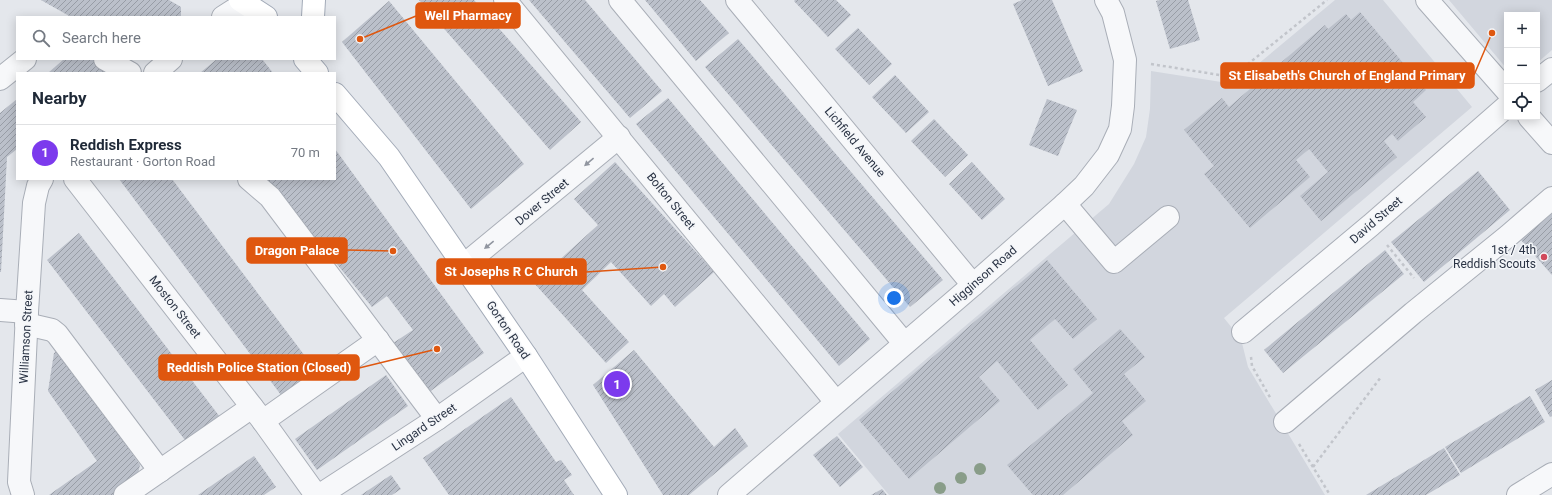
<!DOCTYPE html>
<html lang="en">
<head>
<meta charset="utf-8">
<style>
  :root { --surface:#fff; --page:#f2f2f3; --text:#1f2937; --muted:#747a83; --line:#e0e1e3; --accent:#7c3aed }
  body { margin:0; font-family:Roboto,sans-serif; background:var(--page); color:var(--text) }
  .controls { position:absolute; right:12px; top:12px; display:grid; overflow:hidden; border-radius:0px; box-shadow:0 2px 10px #0003 }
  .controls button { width:36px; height:36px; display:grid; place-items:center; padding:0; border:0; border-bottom:1px solid var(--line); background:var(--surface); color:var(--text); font:20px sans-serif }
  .you { position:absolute; left:894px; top:298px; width:14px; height:14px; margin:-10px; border:3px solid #fff; border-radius:50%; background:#1a73e8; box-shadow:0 0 0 6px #1a73e833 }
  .badge { display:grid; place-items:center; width:26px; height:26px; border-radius:50%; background:var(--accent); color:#fff; font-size:13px; font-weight:700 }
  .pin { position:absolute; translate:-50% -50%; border:2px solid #fff; box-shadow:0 1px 4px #0006 }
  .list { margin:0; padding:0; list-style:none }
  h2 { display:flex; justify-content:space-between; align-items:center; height:52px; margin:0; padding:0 16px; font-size:17px }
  h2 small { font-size:13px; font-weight:400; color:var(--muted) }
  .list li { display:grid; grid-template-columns:26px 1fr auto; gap:12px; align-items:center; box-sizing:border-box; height:56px; padding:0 16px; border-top:1px solid var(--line) }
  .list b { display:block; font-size:15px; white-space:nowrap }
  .list p { margin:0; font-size:13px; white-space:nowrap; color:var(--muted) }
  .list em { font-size:13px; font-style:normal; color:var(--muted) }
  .icon { flex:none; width:22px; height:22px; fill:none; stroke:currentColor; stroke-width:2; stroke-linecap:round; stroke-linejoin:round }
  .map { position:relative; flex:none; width:1552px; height:495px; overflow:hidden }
  .search { position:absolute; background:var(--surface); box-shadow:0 2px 10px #0003; left:16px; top:16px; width:320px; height:44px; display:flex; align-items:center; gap:10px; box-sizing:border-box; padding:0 14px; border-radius:0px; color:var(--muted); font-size:15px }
  .panel { position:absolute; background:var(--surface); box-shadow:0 2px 10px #0003; left:16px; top:72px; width:320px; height:108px; border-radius:0px }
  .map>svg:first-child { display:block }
  .built { fill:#d2d6de }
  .building { fill:url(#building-hatch) }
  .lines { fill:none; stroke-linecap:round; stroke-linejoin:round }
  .minor-casing { stroke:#a9aeb7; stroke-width:24 }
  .major-casing { stroke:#a3abb8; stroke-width:24 }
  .path { stroke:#c2c5cb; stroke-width:2.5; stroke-dasharray:3 3; stroke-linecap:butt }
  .minor { stroke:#f7f8fa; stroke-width:22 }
  .major { stroke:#fff; stroke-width:22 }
  .tree { fill:#899d89 }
  .oneway { fill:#9196a0 }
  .poi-dot { fill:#d1495b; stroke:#f4f6f9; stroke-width:1.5 }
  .labels { text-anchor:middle; stroke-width:3; stroke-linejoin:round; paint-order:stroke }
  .street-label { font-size:12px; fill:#2b3445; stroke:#f4f6f9 }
  .poi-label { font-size:12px; fill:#2b3445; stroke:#f4f6f9; text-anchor:end }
  .leader { fill:none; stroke:#df570f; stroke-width:1.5 }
  .callout-dot { fill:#df570f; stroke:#f4f6f9; stroke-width:1.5 }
  .callout { fill:#df570f; stroke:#df570f; stroke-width:1.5 }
  .callout-label { font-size:13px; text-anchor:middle; font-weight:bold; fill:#fff }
</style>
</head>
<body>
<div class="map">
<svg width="1552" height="495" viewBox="0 0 1552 495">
  <defs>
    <pattern id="building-hatch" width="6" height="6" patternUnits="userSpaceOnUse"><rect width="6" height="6" fill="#bbc0ca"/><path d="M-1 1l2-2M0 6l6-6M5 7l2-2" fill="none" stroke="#989da6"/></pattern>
  </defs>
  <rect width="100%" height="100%" fill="#e4e7ec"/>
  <g class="built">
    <polygon points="1335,0 1383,0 1472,107 1224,318 1241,339 1248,367 1325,495 889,495 838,434 1109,204 1134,164 1146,137 1150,109 1151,71 1234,84"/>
    <polygon points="1449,0 1552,0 1552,50 1537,63 1537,15 1507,15 1507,69"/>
  </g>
  <g class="building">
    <polygon points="41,0 169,0 181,7 181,17 71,17"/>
    <polygon points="419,0 474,0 581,122 550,150"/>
    <polygon points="529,0 585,0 662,91 630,118"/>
    <polygon points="645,0 700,0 729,33 696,61"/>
    <polygon points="795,0 836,0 851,15 828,37 794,1"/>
    <polygon points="1022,0 1052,0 1083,71 1048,86 1013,4"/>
    <polygon points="1160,0 1188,0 1200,40 1170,49 1156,1"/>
    <polygon points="389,1 524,164 471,209 342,42"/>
    <polygon points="1360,12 1426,90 1413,102 1426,117 1398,141 1392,134 1384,141 1397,157 1321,221 1300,196 1328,172 1309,149 1296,160 1310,177 1250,228 1204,174 1214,166 1184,130 1222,98 1229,107 1325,25 1328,29 1346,14 1351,20"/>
    <polygon points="858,28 892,64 869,85 835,49"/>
    <polygon points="738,39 943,280 910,307 705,67"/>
    <polygon points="64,59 97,59 112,73 48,73"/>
    <polygon points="217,59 262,59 273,73 200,73"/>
    <polygon points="895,75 929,112 906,133 872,97"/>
    <polygon points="668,98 870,339 839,366 636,124"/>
    <polygon points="17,99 17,149 7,157 1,272 0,272 0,113"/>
    <polygon points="1047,99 1077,110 1058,156 1029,145"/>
    <polygon points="934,119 968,155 945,177 911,141"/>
    <polygon points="335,149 484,353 425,395 390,345 413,330 387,296 372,307 267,179 335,179"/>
    <polygon points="615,162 714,272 675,307 664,294 651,306 611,262 582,290 629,342 606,363 534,283 598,225 574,199"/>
    <polygon points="972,162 1005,199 982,220 949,184"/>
    <polygon points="1478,171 1510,210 1424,282 1391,242"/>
    <polygon points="119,179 172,179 317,372 284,399"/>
    <polygon points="1552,213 1552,275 1521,240"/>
    <polygon points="79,233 220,417 188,444 47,260"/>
    <polygon points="1385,250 1404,274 1283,373 1264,350"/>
    <polygon points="1047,260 1097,319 1073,339 1055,319 1030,340 1068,385 1038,410 997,361 979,377 1000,401 909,479 859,420"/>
    <polygon points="1120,329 1145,357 1124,374 1146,401 1122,421 1133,435 1063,495 1033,495 1007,465 1093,393 1073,369"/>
    <polygon points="59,350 140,465 137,478 113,495 49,495 97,461 48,391 54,353"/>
    <polygon points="634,350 714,447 735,428 748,446 689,495 663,495 593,385"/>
    <polygon points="386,375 408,406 317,470 295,439"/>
    <polygon points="1552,380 1552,416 1550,417 1535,390"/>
    <polygon points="1530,396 1545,422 1461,473 1445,447"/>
    <polygon points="511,397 556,462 561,460 572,475 564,480 574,495 449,495 423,458"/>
    <polygon points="837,436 863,467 840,487 813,455"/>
    <polygon points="1444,448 1460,475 1426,495 1366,495"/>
    <polygon points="254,456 276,487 264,495 198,495"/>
    <polygon points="391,475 401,489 392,495 361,495"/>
    <polygon points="882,489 887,495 871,495"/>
  </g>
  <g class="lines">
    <defs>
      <g id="minor">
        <polyline points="505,0 836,402"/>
        <polyline points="620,0 904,343"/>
        <polyline points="737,0 973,285"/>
        <polyline points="1427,0 1507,91"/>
        <polyline points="223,17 245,3"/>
        <polyline points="105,59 130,73"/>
        <polyline points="155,73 171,59"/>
        <polyline points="0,79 25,59"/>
        <polyline points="1537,81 1552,69"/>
        <polyline points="1529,117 1552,143"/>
        <polyline points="75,179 263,421 316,495"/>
        <polyline points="249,179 270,197 437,419"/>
        <polyline points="1065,204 1114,262 1168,217"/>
        <polyline points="464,265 619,137"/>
        <polyline points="0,310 27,312"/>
        <polyline points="26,324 52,330 57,334 160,471"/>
        <polyline points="1243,332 1371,225 1507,106"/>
        <polyline points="263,421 378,340"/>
        <polyline points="1285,422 1413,313 1508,236 1552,198"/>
        <polyline points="23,495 19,482 27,312 34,203 38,186 42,179"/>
        <polyline points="125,495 252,407"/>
        <polyline points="320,495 437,419 526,356"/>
        <polyline points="729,495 973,285 1065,204 1084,186 1108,155 1120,129 1123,106 1125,60 1113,13 1106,0"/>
        <polyline points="1518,495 1552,474"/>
      </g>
      <g id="major">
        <polyline points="240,0 266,17"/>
        <polyline points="313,17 314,0"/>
        <polyline points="305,59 317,73"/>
        <polyline points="335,94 389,157 526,356 616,495"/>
      </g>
    </defs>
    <use href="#minor" class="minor-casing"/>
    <use href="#major" class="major-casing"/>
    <g class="path">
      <polyline points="1151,64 1232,77 1327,0"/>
      <polyline points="1387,245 1414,278"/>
      <polyline points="1251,357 1252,366 1271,399"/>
      <polyline points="1299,444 1330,495"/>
      <polyline points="1313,467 1381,377"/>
    </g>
    <use href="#minor" class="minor"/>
    <use href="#major" class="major"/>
  </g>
  <g class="tree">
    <circle cx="980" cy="469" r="6"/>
    <circle cx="961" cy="478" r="6"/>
    <circle cx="940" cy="488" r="6"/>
  </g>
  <defs><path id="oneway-solid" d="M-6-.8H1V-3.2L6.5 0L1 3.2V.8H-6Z"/></defs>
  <g class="oneway">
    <use href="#oneway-solid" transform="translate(589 162) rotate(140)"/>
    <use href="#oneway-solid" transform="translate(489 245) rotate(141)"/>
  </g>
  <circle class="poi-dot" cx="1544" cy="257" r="4"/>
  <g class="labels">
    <g class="street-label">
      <text transform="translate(855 142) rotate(50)" y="4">Lichfield Avenue</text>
      <text transform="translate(671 201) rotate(51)" y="4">Bolton Street</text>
      <text transform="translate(542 202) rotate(-40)" y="4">Dover Street</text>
      <text transform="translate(1376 220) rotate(-41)" y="4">David Street</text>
      <text transform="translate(983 276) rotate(-41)" y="4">Higginson Road</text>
      <text transform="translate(175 307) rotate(52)" y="4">Moston Street</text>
      <text transform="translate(508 330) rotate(56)" y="4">Gorton Road</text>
      <text transform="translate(26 337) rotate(-87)" y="4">Williamson Street</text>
      <text transform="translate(424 427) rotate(-34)" y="4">Lingard Street</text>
    </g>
    <g class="poi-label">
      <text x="1536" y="254">1st / 4th<tspan x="1536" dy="14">Reddish Scouts</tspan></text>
    </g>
  </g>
  <path class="leader" d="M360 39L416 16M1492 33L1474 75M393 251L347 250M663 267L586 272M437 349L359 368"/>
  <g class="callout-dot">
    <circle cx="360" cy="39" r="4"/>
    <circle cx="1492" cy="33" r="4"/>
    <circle cx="393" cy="251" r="4"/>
    <circle cx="663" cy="267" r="4"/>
    <circle cx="437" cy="349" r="4"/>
  </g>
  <g class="callout">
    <rect x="416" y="3" width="104" height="25" rx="4"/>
    <rect x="1221" y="63" width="253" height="25" rx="4"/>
    <rect x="247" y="238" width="100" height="25" rx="4"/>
    <rect x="437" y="259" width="149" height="25" rx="4"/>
    <rect x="159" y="355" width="200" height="25" rx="4"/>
  </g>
  <g class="callout-label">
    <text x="468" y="20">Well Pharmacy</text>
    <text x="1347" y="80">St Elisabeth's Church of England Primary</text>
    <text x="297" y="255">Dragon Palace</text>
    <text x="511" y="276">St Josephs R C Church</text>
    <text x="259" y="372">Reddish Police Station (Closed)</text>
  </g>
</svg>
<div class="controls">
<button>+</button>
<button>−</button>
<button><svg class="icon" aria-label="locate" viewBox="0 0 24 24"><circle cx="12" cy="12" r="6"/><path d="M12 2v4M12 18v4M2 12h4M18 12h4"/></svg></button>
</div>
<div class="you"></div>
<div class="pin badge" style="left:617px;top:384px">1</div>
<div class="search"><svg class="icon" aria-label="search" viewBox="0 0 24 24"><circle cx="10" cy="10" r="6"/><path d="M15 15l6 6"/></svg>Search here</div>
<section class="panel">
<h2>Nearby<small></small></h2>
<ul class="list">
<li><span class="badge">1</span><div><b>Reddish Express</b><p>Restaurant · Gorton Road</p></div><em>70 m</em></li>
</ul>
</section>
</div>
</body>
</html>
